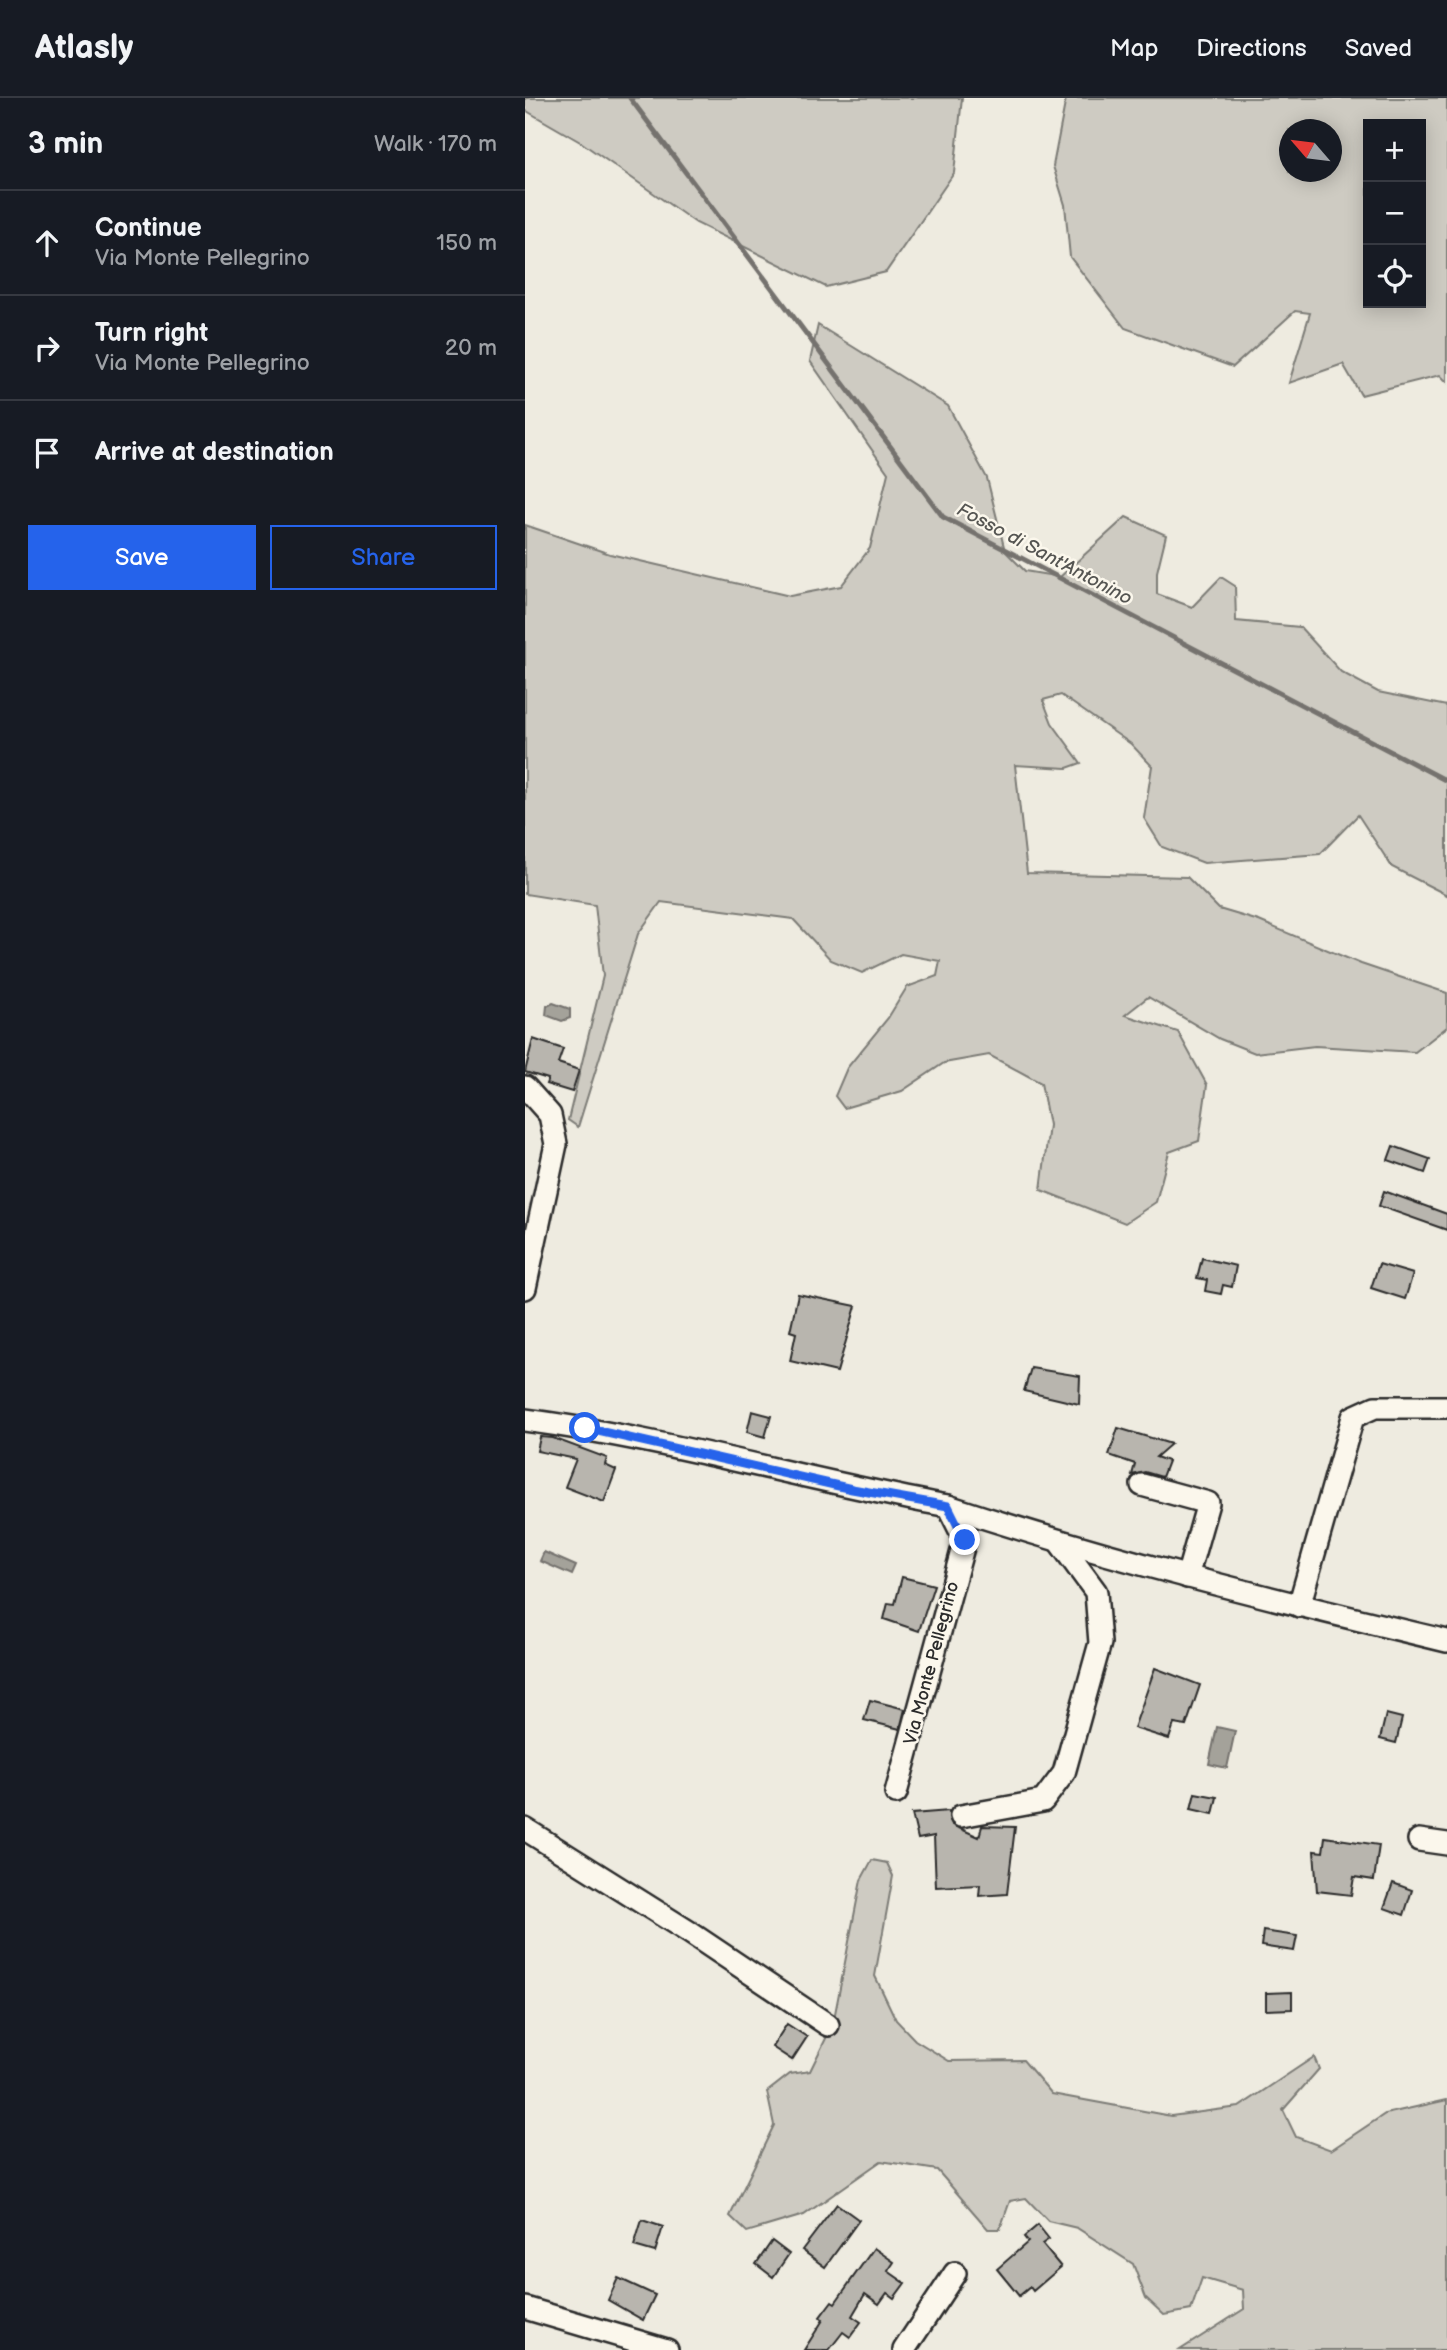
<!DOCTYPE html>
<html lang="en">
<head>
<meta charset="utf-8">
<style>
  :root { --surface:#171b24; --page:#20242c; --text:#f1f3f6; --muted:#9ea1a6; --line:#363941; --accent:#2563eb }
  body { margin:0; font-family:"Balsamiq Sans",sans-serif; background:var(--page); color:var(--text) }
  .controls { position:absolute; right:21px; top:21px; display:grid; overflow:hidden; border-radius:0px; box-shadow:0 4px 18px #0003 }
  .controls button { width:63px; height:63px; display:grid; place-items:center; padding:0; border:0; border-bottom:2px solid var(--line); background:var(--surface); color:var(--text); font:35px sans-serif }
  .compass { position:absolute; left:754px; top:21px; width:63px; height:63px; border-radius:50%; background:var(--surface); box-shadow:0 4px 18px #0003; rotate:298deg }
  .stop { position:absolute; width:21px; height:21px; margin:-16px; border:5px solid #2563eb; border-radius:50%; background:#fff }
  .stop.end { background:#2563eb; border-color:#fff; box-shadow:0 2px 7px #0008 }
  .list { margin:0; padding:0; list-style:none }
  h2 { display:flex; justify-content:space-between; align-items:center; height:91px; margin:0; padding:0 28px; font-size:30px }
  h2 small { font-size:23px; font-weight:400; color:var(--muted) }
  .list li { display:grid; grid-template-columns:46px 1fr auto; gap:21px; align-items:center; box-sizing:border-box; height:105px; padding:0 28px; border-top:2px solid var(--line) }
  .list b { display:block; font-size:26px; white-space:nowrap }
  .list p { margin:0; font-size:23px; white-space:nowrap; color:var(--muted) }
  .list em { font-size:23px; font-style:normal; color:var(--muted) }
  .actions { display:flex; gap:14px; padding:21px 28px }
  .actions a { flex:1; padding:16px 0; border:2px solid var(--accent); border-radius:0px; text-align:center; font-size:24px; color:var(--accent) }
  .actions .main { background:var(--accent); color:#fff }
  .icon { flex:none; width:38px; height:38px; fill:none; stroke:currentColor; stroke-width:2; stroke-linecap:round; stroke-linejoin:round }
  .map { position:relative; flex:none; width:922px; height:2252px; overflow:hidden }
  header { display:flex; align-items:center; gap:42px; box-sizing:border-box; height:98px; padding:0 35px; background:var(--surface); border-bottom:2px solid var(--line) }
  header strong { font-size:33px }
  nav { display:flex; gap:38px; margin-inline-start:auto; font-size:24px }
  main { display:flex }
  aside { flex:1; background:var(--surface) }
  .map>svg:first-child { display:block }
  .green { fill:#cecbc2; stroke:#7c7b76; stroke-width:2; fill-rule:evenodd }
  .water { fill:#a4a29a; stroke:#74726e; stroke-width:2 }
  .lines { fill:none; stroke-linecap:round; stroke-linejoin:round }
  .stream { stroke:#74726e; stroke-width:5 }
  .building { fill:#b8b5ae; stroke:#2b2b2b; stroke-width:2 }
  .minor-casing { stroke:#2b2b2b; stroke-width:26 }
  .minor { stroke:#fbf7ec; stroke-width:21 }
  .route { stroke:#2563eb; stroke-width:9 }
  .labels { text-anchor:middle; stroke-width:5; stroke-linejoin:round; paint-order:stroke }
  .street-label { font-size:18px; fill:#2b2b2b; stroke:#fbf7ec }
  .water-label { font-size:19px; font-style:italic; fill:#555552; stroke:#fbf7ec }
</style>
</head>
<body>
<header>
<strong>Atlasly</strong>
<nav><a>Map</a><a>Directions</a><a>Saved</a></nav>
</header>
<main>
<aside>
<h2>3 min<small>Walk · 170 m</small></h2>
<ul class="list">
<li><svg class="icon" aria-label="ahead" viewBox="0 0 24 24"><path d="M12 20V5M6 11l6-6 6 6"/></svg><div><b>Continue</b><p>Via Monte Pellegrino</p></div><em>150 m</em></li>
<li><svg class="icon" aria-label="right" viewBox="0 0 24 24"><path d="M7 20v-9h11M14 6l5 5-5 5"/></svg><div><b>Turn right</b><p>Via Monte Pellegrino</p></div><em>20 m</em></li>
<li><svg class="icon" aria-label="arrive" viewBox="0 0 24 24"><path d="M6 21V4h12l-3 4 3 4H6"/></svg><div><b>Arrive at destination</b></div></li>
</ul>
<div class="actions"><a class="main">Save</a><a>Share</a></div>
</aside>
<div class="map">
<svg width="922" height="2252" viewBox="0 0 922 2252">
  <rect width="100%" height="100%" fill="#eeebe0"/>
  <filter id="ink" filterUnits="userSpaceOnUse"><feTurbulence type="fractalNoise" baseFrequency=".0143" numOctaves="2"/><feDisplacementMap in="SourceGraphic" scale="14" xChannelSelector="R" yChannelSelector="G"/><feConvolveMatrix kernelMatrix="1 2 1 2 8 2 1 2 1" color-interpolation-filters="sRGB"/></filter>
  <g filter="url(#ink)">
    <g class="green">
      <polygon points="0,0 437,0 429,75 361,174 301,189 171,125 57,45 0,12"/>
      <path d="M541 0H922V284L915 277 836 297 818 266 764 285 785 215 770 213 708 269 600 230 545 159 540 107 528 68ZM896 26V205H843V26ZM764 32H806V74H764Z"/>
      <polygon points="293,227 423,308 462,380 480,453 500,473 535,479 601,419 641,437 632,474 632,496 667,509 696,479 710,488 711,523 775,529 816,574 853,594 922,608 922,797 867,769 833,717 795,756 679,765 637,749 619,720 627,668 606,646 536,597 518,602 527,625 556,665 542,670 490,667 502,775 662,779 694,811 734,823 836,866 922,895 922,929 890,954 790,948 730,955 695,941 623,899 600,917 653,934 682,987 674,1043 644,1054 631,1104 600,1125 516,1092 524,1027 516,985 464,957 419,965 377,993 319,1010 310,998 322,970 363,920 382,889 412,878 415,863 376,856 337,875 306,862 268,821 136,804 113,836 53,1029 43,1022 78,878 70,807 0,796 0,427 85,456 265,498 316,488 345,450 363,375 285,263"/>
      <polygon points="347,1762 362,1765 368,1778 350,1878 371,1922 390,1942 424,1963 498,1962 527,1996 646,2018 714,2009 789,1959 794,1971 758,2012 771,2039 806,2052 860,2016 922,2002 922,2252 655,2252 719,2211 718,2192 677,2180 666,2212 639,2217 621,2200 608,2166 552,2130 523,2123 501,2100 485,2103 475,2131 463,2131 412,2072 356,2063 279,2117 222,2134 205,2118 249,2027 242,1994 265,1976 285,1973 308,1926 336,1782"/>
    </g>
    <g class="water">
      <polygon points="28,905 45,911 45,920 37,923 21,917 22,908"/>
      <polygon points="19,1454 51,1468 47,1477 15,1463"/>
      <polygon points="692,1629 710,1633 702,1670 684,1666"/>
    </g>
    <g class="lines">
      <polyline class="stream" points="105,0 418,419 922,683"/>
    </g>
    <g class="building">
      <polygon points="8,941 38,951 33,965 54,972 47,994 21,986 23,981 0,974"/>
      <polygon points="868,1048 905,1061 900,1075 863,1062"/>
      <polygon points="859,1093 922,1116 922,1132 854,1108"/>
      <polygon points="677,1160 711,1168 707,1189 698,1187 696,1196 680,1193 682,1182 672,1180"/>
      <polygon points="854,1166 888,1176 880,1201 846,1190"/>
      <polygon points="273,1196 331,1208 312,1274 265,1263 271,1235 265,1233"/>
      <polygon points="506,1270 555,1278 554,1306 499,1293"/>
      <polygon points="227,1313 246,1318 240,1339 222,1334"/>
      <polygon points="593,1330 646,1346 631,1359 643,1363 637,1379 620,1374 607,1377 610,1366 584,1357"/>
      <polygon points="15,1339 28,1340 82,1360 80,1367 91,1372 79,1404 40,1389 51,1361 12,1353"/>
      <polygon points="377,1479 409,1487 394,1533 359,1521 363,1505 370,1506"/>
      <polygon points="630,1570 675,1587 661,1628 649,1626 644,1641 609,1630"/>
      <polygon points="345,1602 380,1611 375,1631 339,1622"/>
      <polygon points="861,1616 877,1620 871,1645 855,1641"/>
      <polygon points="670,1695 692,1699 688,1716 666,1711"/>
      <polygon points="424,1713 427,1727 454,1739 457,1728 490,1729 482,1796 454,1798 455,1787 411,1789 409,1738 393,1741 387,1716"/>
      <polygon points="800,1739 854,1747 849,1782 829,1779 826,1797 792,1793 789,1753 798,1754"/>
      <polygon points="868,1785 887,1792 879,1817 859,1810"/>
      <polygon points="738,1833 772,1838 769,1853 736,1848"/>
      <polygon points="767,1894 767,1911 741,1912 741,1895"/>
      <polygon points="262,1926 282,1939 267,1962 247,1949"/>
      <polygon points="312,2106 334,2122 300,2169 277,2152"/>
      <polygon points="117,2122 138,2129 130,2154 109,2148"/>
      <polygon points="513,2127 524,2141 517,2146 536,2169 508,2193 505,2189 494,2198 472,2171 503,2144 499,2139"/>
      <polygon points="247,2143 264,2156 248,2179 231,2166"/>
      <polygon points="349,2150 369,2164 363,2173 380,2185 369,2200 362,2195 354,2206 340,2196 327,2218 336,2224 325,2239 318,2234 304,2252 279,2252 298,2222 295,2219 307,2203 310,2205"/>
      <polygon points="93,2180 130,2197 118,2222 83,2202"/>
    </g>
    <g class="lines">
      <defs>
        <g id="minor">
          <polyline points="0,989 25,1017 31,1046 0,1190"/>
          <path d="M0 1322C142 1341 281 1382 423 1408L440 1442 371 1695"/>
          <polyline points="617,1387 683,1405 662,1479"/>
          <path d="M423 1408C587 1462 754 1503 922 1543"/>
          <polyline points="774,1508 828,1319 850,1309 922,1309"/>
          <polyline points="436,1718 518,1703 539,1675 575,1545 571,1494 535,1445"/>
          <polyline points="0,1731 164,1834 303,1927"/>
          <polyline points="894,1742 922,1746"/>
          <polyline points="0,2210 142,2252"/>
          <polyline points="379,2252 430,2175"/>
        </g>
      </defs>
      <use href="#minor" class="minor-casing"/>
      <use href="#minor" class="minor"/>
    </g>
  </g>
  <g class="lines" filter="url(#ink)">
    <polyline class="route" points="60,1330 327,1391 423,1408 440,1442"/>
  </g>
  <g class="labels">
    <g class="street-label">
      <text transform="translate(406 1565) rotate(-75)" y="6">Via Monte Pellegrino</text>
    </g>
    <g class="water-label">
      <text transform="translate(520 455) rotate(28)" y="7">Fosso di Sant'Antonino</text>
    </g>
  </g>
</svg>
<div class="controls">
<button>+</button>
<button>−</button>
<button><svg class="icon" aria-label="locate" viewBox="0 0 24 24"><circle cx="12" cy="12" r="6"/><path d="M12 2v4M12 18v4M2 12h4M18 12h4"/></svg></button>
</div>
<svg class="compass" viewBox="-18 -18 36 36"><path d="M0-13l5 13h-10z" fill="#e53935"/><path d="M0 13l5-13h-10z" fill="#9ea1a6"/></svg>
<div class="stop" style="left:60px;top:1330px"></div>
<div class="stop end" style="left:440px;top:1442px"></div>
</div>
</main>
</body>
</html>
